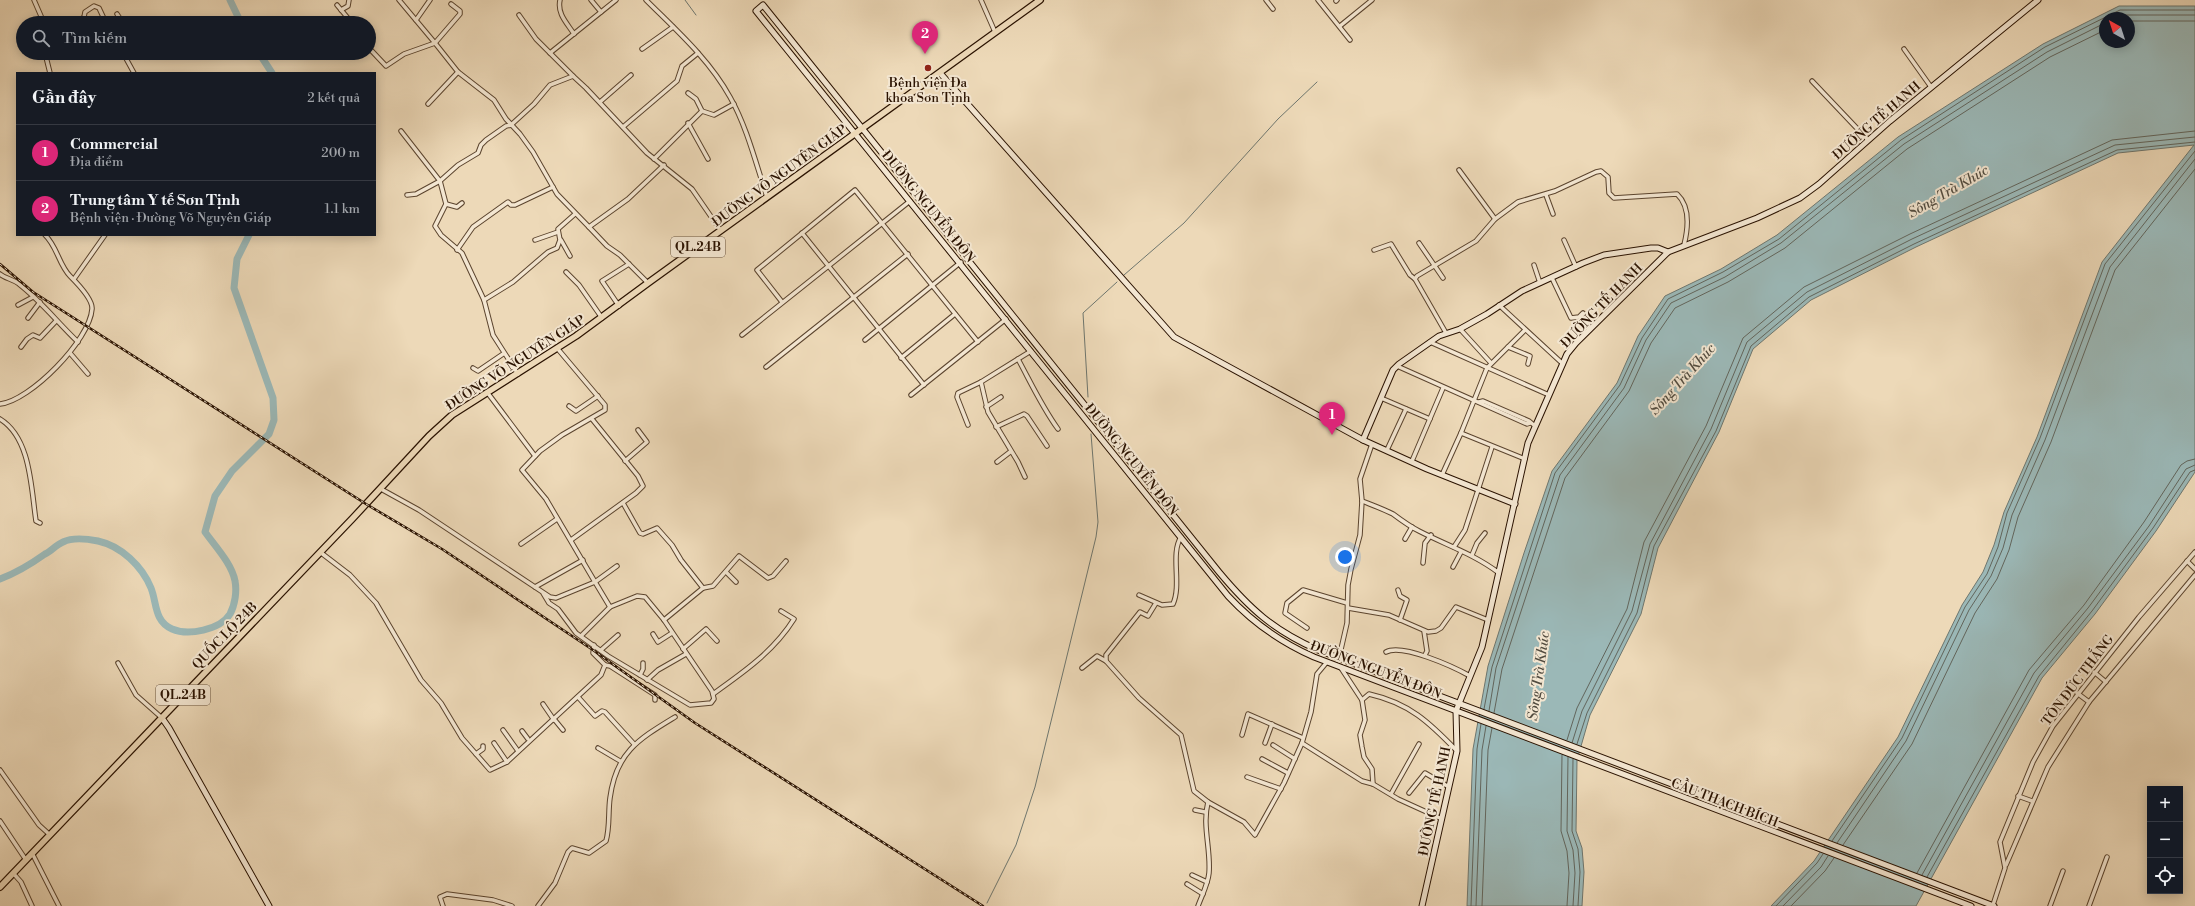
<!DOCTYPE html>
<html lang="vi">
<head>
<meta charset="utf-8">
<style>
  :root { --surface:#171b24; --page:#242831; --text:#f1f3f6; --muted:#9ea1a6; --line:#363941; --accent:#db2777 }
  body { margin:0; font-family:"Libre Bodoni",serif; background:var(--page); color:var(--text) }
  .controls { position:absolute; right:12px; bottom:12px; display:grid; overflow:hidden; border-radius:0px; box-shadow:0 2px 10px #0003 }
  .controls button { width:36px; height:36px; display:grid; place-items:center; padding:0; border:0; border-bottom:1px solid var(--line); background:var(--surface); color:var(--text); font:20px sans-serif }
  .compass { position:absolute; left:2099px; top:12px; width:36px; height:36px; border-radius:50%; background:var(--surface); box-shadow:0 2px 10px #0003; rotate:321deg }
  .you { position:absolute; left:1345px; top:557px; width:14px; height:14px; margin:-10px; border:3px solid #fff; border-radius:50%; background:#1a73e8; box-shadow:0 0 0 6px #1a73e833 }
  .badge { display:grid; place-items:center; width:26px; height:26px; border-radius:50%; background:var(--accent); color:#fff; font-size:13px; font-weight:700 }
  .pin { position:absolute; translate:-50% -33px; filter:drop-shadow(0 1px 2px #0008) }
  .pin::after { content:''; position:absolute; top:21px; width:14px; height:12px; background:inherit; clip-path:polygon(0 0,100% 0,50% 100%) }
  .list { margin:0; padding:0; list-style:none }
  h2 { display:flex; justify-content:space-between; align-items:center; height:52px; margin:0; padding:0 16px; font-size:17px }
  h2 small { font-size:13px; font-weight:400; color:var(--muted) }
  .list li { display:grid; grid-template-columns:26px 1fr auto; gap:12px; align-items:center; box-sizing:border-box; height:56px; padding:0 16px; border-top:1px solid var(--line) }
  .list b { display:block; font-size:15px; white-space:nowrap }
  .list p { margin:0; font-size:13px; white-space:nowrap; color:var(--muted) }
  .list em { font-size:13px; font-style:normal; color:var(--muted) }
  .icon { flex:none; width:22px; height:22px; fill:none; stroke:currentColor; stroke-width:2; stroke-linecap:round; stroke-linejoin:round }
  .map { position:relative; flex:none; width:2195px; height:906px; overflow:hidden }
  .search { position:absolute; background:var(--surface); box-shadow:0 2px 10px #0003; left:16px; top:16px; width:360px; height:44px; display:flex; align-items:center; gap:10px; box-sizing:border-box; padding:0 14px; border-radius:22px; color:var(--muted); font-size:15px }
  .panel { position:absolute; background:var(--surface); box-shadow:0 2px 10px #0003; left:16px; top:72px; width:360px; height:164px; border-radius:0px }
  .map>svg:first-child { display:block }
  .water { fill:#9bb8b7; stroke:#6e766e; fill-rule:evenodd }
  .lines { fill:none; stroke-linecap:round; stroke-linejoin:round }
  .shore { stroke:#62655c; stroke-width:1 }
  .stream { stroke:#6e766e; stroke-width:1 }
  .river { stroke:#9bb8b7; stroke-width:7 }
  .street-casing { stroke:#5b442e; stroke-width:5.5 }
  .secondary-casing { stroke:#2a1200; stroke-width:7 }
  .primary-casing { stroke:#2a1200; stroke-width:8 }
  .street { stroke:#f3e6d1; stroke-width:3.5 }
  .secondary { stroke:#f3e6d1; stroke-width:5 }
  .primary { stroke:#edd9b8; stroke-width:5.5 }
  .rail-casing { stroke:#2a1200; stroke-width:2.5 }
  .rail { stroke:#f3e6d1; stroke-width:1; stroke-dasharray:3; stroke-linecap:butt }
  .poi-dot { fill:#8f2418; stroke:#f3e6d1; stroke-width:1.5 }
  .labels { text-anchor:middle; stroke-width:4; stroke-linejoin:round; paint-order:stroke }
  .shield { fill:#f3e6d1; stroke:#66523f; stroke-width:1 }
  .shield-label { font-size:12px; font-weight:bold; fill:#2a1200 }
  .poi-label { font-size:13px; fill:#2a1200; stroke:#f3e6d1 }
  .street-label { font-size:13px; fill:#2a1200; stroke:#f3e6d1 }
  .water-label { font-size:14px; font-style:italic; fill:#524c40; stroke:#f3e6d1 }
</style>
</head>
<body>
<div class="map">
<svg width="2195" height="906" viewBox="0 0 2195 906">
  <rect width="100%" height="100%" fill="#edd9b8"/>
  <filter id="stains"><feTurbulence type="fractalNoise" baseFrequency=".005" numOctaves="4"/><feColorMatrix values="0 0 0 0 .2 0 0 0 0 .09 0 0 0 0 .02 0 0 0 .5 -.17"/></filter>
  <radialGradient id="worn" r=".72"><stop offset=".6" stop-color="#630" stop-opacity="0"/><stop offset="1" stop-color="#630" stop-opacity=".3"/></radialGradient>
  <path class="water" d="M2119 6H2195V472L2156 531 2095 614 2042 678 1916 906H1771L1814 861 1898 737 1962 605 1983 572 1994 545 2004 512 2037 437 2102 262 2194 145 2118 153 1916 247 1811 300 1753 349 1719 432 1658 548 1641 614 1590 715 1577 760 1576 831 1582 848 1584 872 1582 906H1467L1473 749 1488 666 1524 553 1552 471 1617 383 1638 336 1665 296 1721 269 1777 235 1898 137 2043 44ZM2105 18H2129V42H2105Z"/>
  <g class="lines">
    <g class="shore">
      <polyline points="2115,18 2121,15 2195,15"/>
      <polyline points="2129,21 2195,21"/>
      <polyline points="1484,709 1492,667 1555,473 1620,385 1642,338 1668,299 1723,272 1779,239 1901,140 2045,47 2120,10 2195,10"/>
      <polyline points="1489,711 1496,668 1560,475 1624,388 1646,340 1671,303 1725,277 1781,243 1904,144 2047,52 2105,23"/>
      <polyline points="1494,713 1502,669 1565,478 1629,391 1651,343 1675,308 1728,282 1785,248 1907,149 2050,57 2105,30"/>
      <polyline points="1567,740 1577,708 1627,609 1644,542 1706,426 1743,338 1804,287 1910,234 2112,140 2195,131"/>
      <polyline points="1572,743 1582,711 1632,611 1650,544 1711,429 1747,342 1807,292 1912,239 2115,145 2195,137"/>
      <polyline points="1577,744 1587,713 1637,613 1654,546 1716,431 1751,346 1809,297 1914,244 2117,150 2195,142"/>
      <polyline points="1562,755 1561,831 1567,851 1569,873 1567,906"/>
      <polyline points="1568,757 1567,831 1573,850 1575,873 1573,906"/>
      <polyline points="1573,759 1572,831 1578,849 1580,872 1578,906"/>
      <polyline points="1832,841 1902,738 1965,607 1987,574 1998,547 2007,513 2040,438 2105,264 2195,151"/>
      <polyline points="1837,843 1906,741 1969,610 1991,576 2003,548 2012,515 2045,440 2110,267 2195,159"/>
      <polyline points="1843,845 1912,744 1975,613 1997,579 2009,550 2018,517 2051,442 2115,270 2195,169"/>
      <polyline points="1917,873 2029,670 2084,605 2144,522 2181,465 2187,461 2195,459"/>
      <polyline points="1922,875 2034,673 2088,608 2149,526 2186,469 2195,465"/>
      <polyline points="1927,877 2039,676 2092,611 2153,528 2190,472 2195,470"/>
      <polyline points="1471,906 1477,749 1481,724"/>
      <polyline points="1476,906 1482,750 1486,726"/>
      <polyline points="1482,906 1488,750 1492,728"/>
      <polyline points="1776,906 1817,863 1823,854"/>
      <polyline points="1783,906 1821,867 1828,856"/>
      <polyline points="1791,906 1825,871 1834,858"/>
    </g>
    <g class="stream">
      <polyline points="685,0 696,15"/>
      <polyline points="1124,275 1184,223 1278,119 1317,82"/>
      <polyline points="1088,397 1083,313 1117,282"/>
      <polyline points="987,903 1016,845 1035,787 1096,537 1098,522 1091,434"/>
    </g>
    <g class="river">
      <polyline points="230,0 241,23"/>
      <polyline points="259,53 272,73"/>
      <path d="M0 579C16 573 31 564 45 554 51 551 56 545 63 542 73 537 88 539 98 541 121 546 142 566 151 588 157 603 154 621 172 629 188 636 220 630 230 614 235 605 237 591 235 581 232 564 215 546 205 532L215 496 232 471 269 434 274 420 273 398 234 288 237 259 249 235"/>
    </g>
    <defs>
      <g id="street">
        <polyline points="34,0 44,23"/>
        <polyline points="399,0 435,43 460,14 460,11 451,4"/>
        <path d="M560 0C557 14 567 23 574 34"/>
        <polyline points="591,0 601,12"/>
        <path d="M646 0C676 30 709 59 730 97 747 127 756 164 767 197"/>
        <polyline points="981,0 995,32"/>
        <polyline points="1266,0 1273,9"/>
        <polyline points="1318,0 1350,40"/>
        <polyline points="1336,1 1337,0"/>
        <polyline points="337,5 352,23"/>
        <polyline points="341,10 348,6 349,0"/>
        <polyline points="519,15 536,39 573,76"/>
        <polyline points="416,20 430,0"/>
        <polyline points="75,23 84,17 85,12 94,6 99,8 106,23"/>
        <polyline points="117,23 119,17 117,14"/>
        <polyline points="1340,26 1372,0"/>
        <polyline points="369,48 386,66 404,54 435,43 458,72 494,100 506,119 520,134 533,152 557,194 589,227 628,199 664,165"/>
        <polyline points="642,49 673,27"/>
        <polyline points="1904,49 1931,87"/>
        <polyline points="45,53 50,73"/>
        <polyline points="123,53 134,73"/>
        <polyline points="550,53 616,0"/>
        <polyline points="1812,81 1868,140"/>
        <polyline points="688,93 696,99 702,111"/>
        <polyline points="600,102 631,75"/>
        <polyline points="428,104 458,72"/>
        <polyline points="688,123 708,159"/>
        <polyline points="511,125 534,104 550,85 573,76 586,88 647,153 692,189 721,231"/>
        <polyline points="512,125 506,126 486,140 481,145 478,153 458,165 440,181 446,204 435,226 441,235 462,253 484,300 493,335 518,374"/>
        <polyline points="623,127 677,81 682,66 698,53"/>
        <polyline points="401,131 440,181 416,194 407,195"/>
        <polyline points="654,159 702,111 714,115 734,104"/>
        <polyline points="1459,170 1495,219"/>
        <polyline points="1546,195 1553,214"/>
        <polyline points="446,204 457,207 462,203"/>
        <polyline points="589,227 607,246 620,255 648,283"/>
        <polyline points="802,233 924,385"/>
        <polyline points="535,240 558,232"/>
        <polyline points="561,240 570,256"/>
        <polyline points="1564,240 1576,267"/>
        <polyline points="1419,243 1443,278"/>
        <polyline points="457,250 473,227 508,202 511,205 515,205 553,187"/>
        <polyline points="1374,250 1391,244 1410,275 1415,279"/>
        <polyline points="1534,265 1540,283"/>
        <polyline points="566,272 579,285 602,318"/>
        <path d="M0 274C6 279 13 279 19 284 41 301 58 323 78 342"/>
        <polyline points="1552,278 1571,318 1579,317 1583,313"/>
        <polyline points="74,279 105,235"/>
        <polyline points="484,300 513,282 548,252 557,248 560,240 558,229 575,214"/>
        <polyline points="782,302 757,270 855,190 978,342"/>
        <polyline points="18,305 33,297"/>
        <polyline points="1499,305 1563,364"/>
        <polyline points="619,306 602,281 629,264"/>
        <polyline points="28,318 40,302"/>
        <polyline points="1460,329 1491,363"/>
        <path d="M1446 333 1415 279 1417 276 1476 241 1495 219 1518 202 1555 191 1596 172 1601 171 1608 177 1609 193 1614 198 1677 194C1691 207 1688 229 1684 245"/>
        <polyline points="742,335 910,201"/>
        <polyline points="865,340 961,262"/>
        <polyline points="1430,342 1549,395"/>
        <polyline points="21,347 27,339 33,335 40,338 56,321"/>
        <polyline points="1508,347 1530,356 1528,364"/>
        <polyline points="557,348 605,405 605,410 562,435 540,451 522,470 546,499 595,582 617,566"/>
        <polyline points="70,353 88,374"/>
        <polyline points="901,358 955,314"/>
        <path d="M1018 359C1031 383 1042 407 1058 429"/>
        <polyline points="1397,366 1527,424 1530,423"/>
        <polyline points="766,367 908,254"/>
        <polyline points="473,368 478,371 503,354"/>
        <polyline points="981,382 988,412 1018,462 1025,477"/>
        <polyline points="487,392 535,456"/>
        <polyline points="911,395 1006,319"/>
        <polyline points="1381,398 1430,419"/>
        <polyline points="1479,402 1483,401 1529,421 1535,426"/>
        <path d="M0 404C30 401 90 340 92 309 93 299 77 283 70 276 59 265 57 246 45 235"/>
        <polyline points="569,406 576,411 598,396"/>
        <polyline points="986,407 1001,397"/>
        <path d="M0 419C31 438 31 488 36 521L40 523"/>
        <polyline points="968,425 957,397 958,393 981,382 1031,351"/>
        <polyline points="996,427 1024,414 1027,416 1047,446"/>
        <polyline points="1461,433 1525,459"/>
        <polyline points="1387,450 1406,409"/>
        <polyline points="625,461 647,442 638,430"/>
        <polyline points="1412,461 1443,388"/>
        <polyline points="997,462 1010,452"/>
        <polyline points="1442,475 1461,433 1487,368 1525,330"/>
        <polyline points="381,489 419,510 550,597 556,598 595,582 610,607 637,596 645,597 664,620 712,691 714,699 711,703 690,705 608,656 576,633 558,609 549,603 543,593"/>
        <path d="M1362 501C1372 505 1383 509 1393 514 1401 520 1409 526 1419 531 1446 545 1474 554 1499 573"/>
        <polyline points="623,503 640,533 643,534 657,528 672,545 681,560 703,588"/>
        <polyline points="1405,539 1412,527"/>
        <polyline points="571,540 636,493 643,486 638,476 592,419"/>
        <polyline points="521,544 557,519"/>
        <polyline points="1454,547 1465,530 1492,447"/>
        <polyline points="320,552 350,575 376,603 421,680 441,703 462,738 490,770 507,762 601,675 605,665 593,653 594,645"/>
        <polyline points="1472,555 1477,543 1485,533"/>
        <polyline points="2187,561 2195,569"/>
        <polyline points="1423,563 1425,543 1431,535"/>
        <polyline points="1453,567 1461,552"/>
        <polyline points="726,572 736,582"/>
        <polyline points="535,587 583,560"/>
        <polyline points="1398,590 1400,596 1407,600 1400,620"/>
        <path d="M1139 595 1162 605 1173 604C1182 584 1170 554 1181 537"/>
        <polyline points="1348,608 1389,615 1428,632 1436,631 1441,628 1456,607 1488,620"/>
        <polyline points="664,620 703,588 713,586 739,556 768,578 773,576 786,561"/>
        <polyline points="1307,628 1285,613 1287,603 1303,590 1347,603"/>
        <polyline points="1424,631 1427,651 1425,655"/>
        <polyline points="653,634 658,642 672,633"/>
        <polyline points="581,636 610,607"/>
        <polyline points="683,649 706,629 717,641"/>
        <polyline points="601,650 618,635"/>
        <path d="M1386 652C1402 643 1454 667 1470 676"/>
        <polyline points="1339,658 1347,623 1348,585 1351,569 1360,535 1362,501 1360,479 1372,444"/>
        <polyline points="1106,661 1106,655 1140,612 1148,616 1156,603"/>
        <polyline points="118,663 136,695 162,718"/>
        <polyline points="605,665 610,666 655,695 655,700"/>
        <polyline points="1082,668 1097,656 1106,661 1139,698 1181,735 1194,791 1208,802 1244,822 1255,835 1284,783 1302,743 1311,712 1317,674 1327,662"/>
        <polyline points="1341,668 1362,700 1365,720 1360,735 1362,747 1364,757 1372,769 1373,784"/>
        <polyline points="2094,672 2106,682"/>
        <polyline points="640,675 643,669 643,663"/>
        <polyline points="647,680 658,670 686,654"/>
        <polyline points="2077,693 2089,702"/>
        <path d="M713 694C744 672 774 651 794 619L781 611"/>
        <polyline points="578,697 595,716 602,711 605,712 634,744"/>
        <path d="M1362 700 1369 694C1409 703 1429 722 1457 751"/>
        <polyline points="543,704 554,720"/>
        <polyline points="554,719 563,730"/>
        <polyline points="503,730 518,751"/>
        <polyline points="522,731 528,739"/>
        <polyline points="1242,735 1248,714 1303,738"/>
        <polyline points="494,743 507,762"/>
        <polyline points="1265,743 1272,724"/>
        <polyline points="1302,743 1362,781 1373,784 1398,799 1442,819"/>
        <polyline points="1273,745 1295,759"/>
        <polyline points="598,748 620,761"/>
        <polyline points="476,754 483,749 483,746"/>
        <polyline points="1262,759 1288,773"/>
        <polyline points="0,770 39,825 50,835"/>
        <polyline points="1247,777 1281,789"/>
        <polyline points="1409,793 1425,773 1449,787"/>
        <polyline points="1391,794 1419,744"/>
        <polyline points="2018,796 2032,801"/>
        <polyline points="1195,810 1205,812"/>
        <polyline points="0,821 26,860"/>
        <polyline points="32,853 59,906"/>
        <polyline points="2006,865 2048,767 2089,702 2195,575"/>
        <polyline points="13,873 21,882 32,906"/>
        <polyline points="1192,875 1207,882"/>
        <polyline points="1187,884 1203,894"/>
        <polyline points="1993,905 2005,868 2000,842 2033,762 2053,726 2139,617 2195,552"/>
        <polyline points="443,906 440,897 447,894 493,900 512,906"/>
        <path d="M538 906 555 883 568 852 572 848 589 853 606 841C610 827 608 812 610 798 616 752 639 739 675 717"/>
        <path d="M1198 906C1202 895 1208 884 1209 873 1211 849 1202 826 1208 802"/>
        <polyline points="2050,906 2063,871"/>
        <polyline points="2089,906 2107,857"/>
      </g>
      <g id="secondary">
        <polyline points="940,73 1174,337 1363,440 1427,469 1515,504"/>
        <polyline points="1363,440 1393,370 1399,364 1439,336 1460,329 1487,314 1522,291 1583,263 1604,255 1651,248 1658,248 1668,252"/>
        <polyline points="162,718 169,728 269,906"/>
        <polyline points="1422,906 1457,751 1456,711 1482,647 1528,443 1567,354 1576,343 1668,252 1757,218 1800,198 1819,184 1890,121 2038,0"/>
        <path d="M1971 906 1314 657C1280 642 1253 623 1228 596L756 11 763 5 1219 572C1250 609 1273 630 1318 650L1994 906"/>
      </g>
      <polyline id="primary" points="0,887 353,518 429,436 452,415 576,336 648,283 1040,0"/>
    </defs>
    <use href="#street" class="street-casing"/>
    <use href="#secondary" class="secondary-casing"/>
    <use href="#primary" class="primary-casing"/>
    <use href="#street" class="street"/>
    <use href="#secondary" class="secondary"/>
    <use href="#primary" class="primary"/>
    <defs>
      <polyline id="rail" points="0,264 33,292 366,504 442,549 593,650 695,723 983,906"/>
    </defs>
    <use href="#rail" class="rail-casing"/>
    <use href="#rail" class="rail"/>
  </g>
  <circle class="poi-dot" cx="928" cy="68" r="4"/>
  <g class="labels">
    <g class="shield">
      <rect x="671" y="237" width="54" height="20" rx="3"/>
      <rect x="156" y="685" width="54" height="20" rx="3"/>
    </g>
    <g class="shield-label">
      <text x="698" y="251">QL.24B</text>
      <text x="183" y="699">QL.24B</text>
    </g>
    <g class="poi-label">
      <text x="928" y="87">Bệnh viện Đa<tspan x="928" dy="15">khoa Sơn Tịnh</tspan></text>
    </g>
    <g class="street-label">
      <text transform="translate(1876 120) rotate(-41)" y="5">ĐƯỜNG TẾ HANH</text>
      <text transform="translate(779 175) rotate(-36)" y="5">ĐƯỜNG VÕ NGUYÊN GIÁP</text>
      <text transform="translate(929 206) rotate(51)" y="5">ĐƯỜNG NGUYỄN ĐÔN</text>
      <text transform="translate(1601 305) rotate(-46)" y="5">ĐƯỜNG TẾ HANH</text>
      <text transform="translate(515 362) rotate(-33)" y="5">ĐƯỜNG VÕ NGUYÊN GIÁP</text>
      <text transform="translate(1132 459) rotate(51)" y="5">ĐƯỜNG NGUYỄN ĐÔN</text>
      <text transform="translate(224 635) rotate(-46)" y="5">QUỐC LỘ 24B</text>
      <text transform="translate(1376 669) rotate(21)" y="5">ĐƯỜNG NGUYỄN ĐÔN</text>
      <text transform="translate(2077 680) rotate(-53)" y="5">TÔN ĐỨC THẮNG</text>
      <text transform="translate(1434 801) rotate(-78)" y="5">ĐƯỜNG TẾ HANH</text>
      <text transform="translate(1725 802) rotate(21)" y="5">CẦU THẠCH BÍCH</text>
    </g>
    <g class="water-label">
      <text transform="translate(1948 191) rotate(-30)" y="5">Sông Trà Khúc</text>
      <text transform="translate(1682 379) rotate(-48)" y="5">Sông Trà Khúc</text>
      <text transform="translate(1538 676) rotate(-82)" y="5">Sông Trà Khúc</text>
    </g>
  </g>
  <rect width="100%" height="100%" filter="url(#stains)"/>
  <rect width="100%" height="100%" fill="url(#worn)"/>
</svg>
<div class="controls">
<button>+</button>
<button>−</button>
<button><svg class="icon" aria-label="locate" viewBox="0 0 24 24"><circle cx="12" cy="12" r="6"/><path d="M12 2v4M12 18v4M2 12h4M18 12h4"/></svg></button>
</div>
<svg class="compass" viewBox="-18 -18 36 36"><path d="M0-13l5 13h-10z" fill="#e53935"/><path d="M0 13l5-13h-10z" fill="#9ea1a6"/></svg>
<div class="you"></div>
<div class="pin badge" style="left:1332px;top:435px">1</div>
<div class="pin badge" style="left:925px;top:54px">2</div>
<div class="search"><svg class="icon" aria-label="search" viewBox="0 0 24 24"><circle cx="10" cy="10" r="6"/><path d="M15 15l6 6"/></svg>Tìm kiếm</div>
<section class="panel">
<h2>Gần đây<small>2 kết quả</small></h2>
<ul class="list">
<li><span class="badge">1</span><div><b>Commercial</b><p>Địa điểm</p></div><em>200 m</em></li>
<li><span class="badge">2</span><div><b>Trung tâm Y tế Sơn Tịnh</b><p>Bệnh viện · Đường Võ Nguyên Giáp</p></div><em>1.1 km</em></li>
</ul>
</section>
</div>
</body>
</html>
